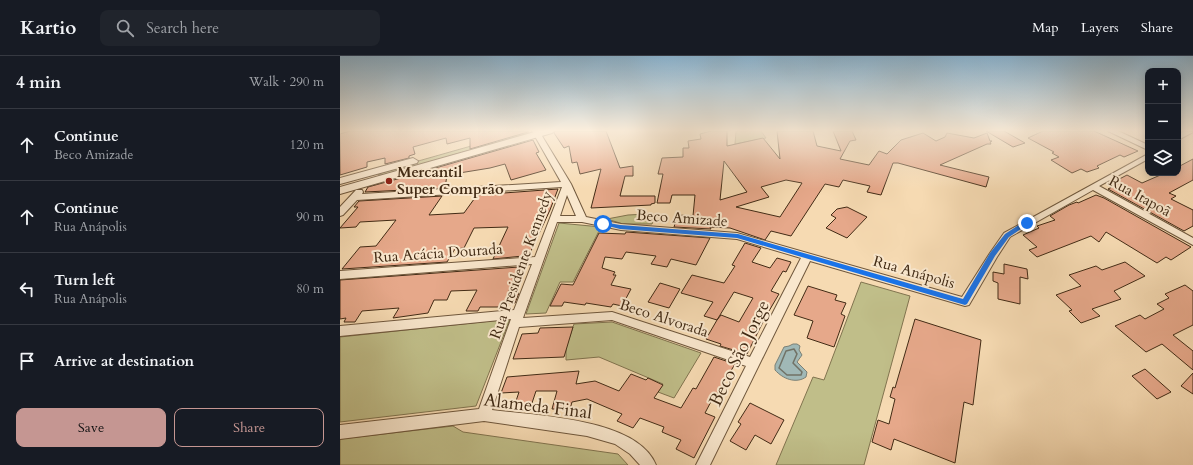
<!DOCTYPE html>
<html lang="en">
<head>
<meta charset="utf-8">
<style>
  :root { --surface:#171b24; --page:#20242c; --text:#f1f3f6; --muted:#9ea1a6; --line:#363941; --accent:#c59692 }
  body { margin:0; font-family:Cardo,serif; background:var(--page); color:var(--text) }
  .controls { position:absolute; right:12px; top:12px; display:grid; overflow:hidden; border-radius:8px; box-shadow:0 2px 10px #0003 }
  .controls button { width:36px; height:36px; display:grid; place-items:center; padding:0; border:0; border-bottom:1px solid var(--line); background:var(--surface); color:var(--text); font:20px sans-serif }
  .stop { position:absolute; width:12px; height:12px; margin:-9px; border:3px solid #1a73e8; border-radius:50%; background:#fff }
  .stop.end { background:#1a73e8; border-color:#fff; box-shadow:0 1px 4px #0008 }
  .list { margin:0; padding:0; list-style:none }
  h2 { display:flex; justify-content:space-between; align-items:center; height:52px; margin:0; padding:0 16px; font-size:17px }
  h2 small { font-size:13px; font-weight:400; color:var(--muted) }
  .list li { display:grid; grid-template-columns:26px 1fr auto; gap:12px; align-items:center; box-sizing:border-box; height:72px; padding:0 16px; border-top:1px solid var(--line) }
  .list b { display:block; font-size:15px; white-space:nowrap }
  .list p { margin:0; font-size:13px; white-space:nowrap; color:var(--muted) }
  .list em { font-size:13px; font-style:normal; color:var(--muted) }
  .actions { display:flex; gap:8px; padding:12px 16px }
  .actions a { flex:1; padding:9px 0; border:1px solid var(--accent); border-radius:8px; text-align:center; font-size:14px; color:var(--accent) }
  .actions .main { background:var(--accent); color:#111 }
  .icon { flex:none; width:22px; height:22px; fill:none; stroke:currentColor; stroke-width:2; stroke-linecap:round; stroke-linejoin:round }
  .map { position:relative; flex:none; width:853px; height:409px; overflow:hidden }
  header { display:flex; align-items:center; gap:24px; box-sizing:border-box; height:56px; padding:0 20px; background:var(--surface); border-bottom:1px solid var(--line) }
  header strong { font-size:19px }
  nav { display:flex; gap:22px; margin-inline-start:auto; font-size:14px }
  .search { width:280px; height:36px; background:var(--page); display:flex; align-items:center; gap:10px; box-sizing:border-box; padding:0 14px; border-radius:8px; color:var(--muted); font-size:15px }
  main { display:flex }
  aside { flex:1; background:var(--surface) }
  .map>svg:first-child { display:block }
  .green { fill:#c0be89; stroke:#81744f }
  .water { fill:#a0b8b6; stroke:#7a8076 }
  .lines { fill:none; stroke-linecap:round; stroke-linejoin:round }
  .shore { stroke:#717266; stroke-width:1.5 }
  .building { fill:#e6a88a; stroke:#422b15; fill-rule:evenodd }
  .minor-casing { stroke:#6f573c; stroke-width:2 }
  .tertiary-casing { stroke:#6f573c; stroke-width:2 }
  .minor { fill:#f9e7cd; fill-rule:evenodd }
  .tertiary { fill:#f9e7cd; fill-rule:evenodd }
  .route { fill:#1a73e8 }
  .poi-dot { fill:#8f2418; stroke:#f9e7cd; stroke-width:1.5 }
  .labels { text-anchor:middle; stroke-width:4; stroke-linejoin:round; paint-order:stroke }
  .poi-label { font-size:15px; font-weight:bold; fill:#422b15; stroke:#f9e7cd; text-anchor:start }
  .street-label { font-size:15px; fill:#422b15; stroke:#f9e7cd }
  .near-street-label { font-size:18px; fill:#422b15; stroke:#f9e7cd }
</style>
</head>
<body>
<header>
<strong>Kartio</strong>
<div class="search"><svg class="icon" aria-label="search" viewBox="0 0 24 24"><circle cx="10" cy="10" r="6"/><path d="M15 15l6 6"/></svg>Search here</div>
<nav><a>Map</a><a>Layers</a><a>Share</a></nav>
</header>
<main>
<aside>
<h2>4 min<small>Walk · 290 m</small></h2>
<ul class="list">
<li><svg class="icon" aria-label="ahead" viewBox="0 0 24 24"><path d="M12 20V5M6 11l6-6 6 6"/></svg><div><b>Continue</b><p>Beco Amizade</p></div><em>120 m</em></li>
<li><svg class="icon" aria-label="ahead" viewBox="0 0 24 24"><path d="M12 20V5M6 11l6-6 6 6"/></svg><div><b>Continue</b><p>Rua Anápolis</p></div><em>90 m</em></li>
<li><svg class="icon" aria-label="left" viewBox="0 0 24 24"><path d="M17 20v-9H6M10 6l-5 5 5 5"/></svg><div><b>Turn left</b><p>Rua Anápolis</p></div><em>80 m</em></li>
<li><svg class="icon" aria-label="arrive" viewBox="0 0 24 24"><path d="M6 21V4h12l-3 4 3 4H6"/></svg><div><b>Arrive at destination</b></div></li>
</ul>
<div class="actions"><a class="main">Save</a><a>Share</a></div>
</aside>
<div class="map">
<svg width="853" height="409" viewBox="0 0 853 409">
  <rect width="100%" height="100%" fill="#f6dab2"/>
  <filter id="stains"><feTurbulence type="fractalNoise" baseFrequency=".005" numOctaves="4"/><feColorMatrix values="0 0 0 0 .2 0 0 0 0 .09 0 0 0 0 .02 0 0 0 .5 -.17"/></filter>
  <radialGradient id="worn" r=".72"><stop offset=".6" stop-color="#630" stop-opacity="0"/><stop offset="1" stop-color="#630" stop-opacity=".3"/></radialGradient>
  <g class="green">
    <polygon points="184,75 188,75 189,77 44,119 39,119 38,117 43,115"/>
    <polygon points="396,75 421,75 426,82 395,88"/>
    <polygon points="307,158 315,160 312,168 283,168 267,163 288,159"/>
    <polygon points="219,167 261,171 233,226 220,226 206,257 186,258"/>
    <polygon points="521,226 570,240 524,409 436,409 473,321 484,324"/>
    <polygon points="170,263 136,350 0,366 0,281"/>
    <polygon points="272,266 361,297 334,342 318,336 323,328 259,301 226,304 226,292 234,268"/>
    <polygon points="113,370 123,376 278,398 288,409 0,409 0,383"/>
  </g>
  <path class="water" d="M453 288H457L460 290 459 294 462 299 457 306 467 316 466 321C456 328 443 323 435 314V309L444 291 449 290Z"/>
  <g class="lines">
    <polygon class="shore" points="454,293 457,298 453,307 462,316 461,319 447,319 439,312 446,295"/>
  </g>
  <g class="building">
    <polygon points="10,75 188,75 188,76 130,93 130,82 107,88 106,82 73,91 75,98 69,100 69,102 45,108 45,102 27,106 27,111 0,119 0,78"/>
    <polygon points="215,75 266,75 280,112 293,110 293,120 285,120 280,140 315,140 315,147 311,148 311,149 251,152 261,113 240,118 237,106 232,107 229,90 224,92 214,77"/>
    <path d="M371 75H387V90L423 82 440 103 437 75H473L477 90 501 95 493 75H512L516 84 510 85 500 103 529 109 539 95 547 98 561 84 583 77 596 85 605 81 607 77 634 82 647 77 650 85H652L650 86 651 88H647L600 109 649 121 646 131 558 107H553L541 139 527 136 530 130 503 124 499 131 485 128 451 180 431 175 425 184 390 172 370 171 371 173 334 171 338 159 353 160 355 139H332L330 147H317L323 118H318L322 102 343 101V92H349L348 85 361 83 360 78ZM384 105 407 136 380 144ZM446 124 462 127 440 161 396 151 429 141 421 131Z"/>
    <polygon points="646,75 664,75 685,87 673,91"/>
    <polygon points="703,75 754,75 798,95 784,101 780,99 757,110 759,112 747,116 741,113 732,117 711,104 719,101 712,97 714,96 688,82"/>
    <polygon points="193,84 199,96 196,97 206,114 171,124 165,108 150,112 107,119 105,132 25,136 28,131 61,122 91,118 92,113"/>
    <polygon points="853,103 853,124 829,137 836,140 831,143 853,154 853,170 844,175 768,133 772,131 768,129 787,119 802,127 825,117 838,117 838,111"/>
    <polygon points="218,133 210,154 190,197 185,197 183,200 153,203 168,171 134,172 124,192 115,193 107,206 2,213 20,191 36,190 56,164 20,166 16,171 0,172 18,151 14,151 19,145 102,140 89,159 124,157 137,139"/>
    <polygon points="756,139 764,142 851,191 831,204 826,201 817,207 766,176 759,186 751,180 697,201 689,194 697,191 683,179 699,172 697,170 715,164 710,160 729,149 737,146 738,147"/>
    <polygon points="507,151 527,161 507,182 486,172 496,162 491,159 497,153"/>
    <polygon points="286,176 370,182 356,209 331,203 327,211 311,208 316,200 286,196 282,203 265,201 262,212 275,216 273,219 276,219 271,229 291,233 282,250 273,248 271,251 246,247 245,249 224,246 222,250 210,250 221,228 233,229 259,177 285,178"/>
    <path d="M405 187 421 192 412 206 430 212 437 202 451 206 446 216 443 215 431 235 439 238 426 260 407 298 380 290 381 288 366 283 377 264 364 260 373 246 341 237 352 219 384 227 395 210 392 209ZM394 236 413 242 399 266 381 259 377 264Z"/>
    <polygon points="785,206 805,220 774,235 781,243 752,253 760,260 741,267 729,255 732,254 716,239 741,230 729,219 756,210 762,214"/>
    <polygon points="664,208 687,213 688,223 680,221 680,248 658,243 658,227 653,225 653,216 664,218"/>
    <polygon points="179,211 169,235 171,235 170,237 179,237 175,247 166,247 165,251 140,251 138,255 126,255 137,234 111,235 107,244 94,244 88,257 53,262 59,252 22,255 15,266 4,266 6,262 0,263 0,224"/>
    <polygon points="320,227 340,233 329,252 308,246"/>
    <polygon points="845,229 853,235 853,269 833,279 853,295 853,314 822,288 806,296 775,270 800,259 805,263 824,253 817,248 829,242 825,238"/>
    <polygon points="468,230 497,239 495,244 506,247 501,258 505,260 494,291 467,282 473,265 454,259"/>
    <polygon points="575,263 641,284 633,349 624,346 615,407 554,383 551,394 532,386 538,364 549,368 555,343 550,341 553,331 555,332"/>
    <polygon points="233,271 224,301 173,303 182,278 198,277 200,272"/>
    <polygon points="374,301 395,308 377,338 375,338 365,357 375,361 354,402 336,393 341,384 322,376 324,371 300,362 293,372 277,365 282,358 247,343 232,346 230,353 212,353 217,335 196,335 192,347 175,348 179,336 161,337 167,321 239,315 236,328 255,325 279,335 291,318 306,324 308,322 323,329 314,342 341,352 353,332 356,333"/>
    <polygon points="805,313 831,336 817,343 792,320"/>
    <polygon points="853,317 853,338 841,330"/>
    <polygon points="410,347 444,364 431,388 415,379 406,394 390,385 401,368 398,366"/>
  </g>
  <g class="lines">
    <defs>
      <g id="minor">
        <path d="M192 75H199L231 128 246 161 281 168 397 177 622 241 650 197 664 177 808 98V103L759 130 853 182V189L753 134 670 181 657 201 629 249 625 250 470 205 370 409H356L406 310 272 264 179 271 152 354C196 360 297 362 316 409H300L290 398 275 388 247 380 144 365 0 383V369L139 353 171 263 0 280V270L174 254 192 208 0 223V215L195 201 222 131 17 144 3 159 0 160V151L16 134H22L23 136 22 138 221 126ZM227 139 236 160H220ZM217 166H242L281 174 397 183 461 202 410 301 272 256 183 262Z"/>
        <polygon points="768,75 778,75 808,89 808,94"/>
        <polygon points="844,75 853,76 838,84 838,79"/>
      </g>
      <g id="tertiary">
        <polygon points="198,75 214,75 212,77 0,138 0,131"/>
        <polygon points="73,102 78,105 77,107 0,128 0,122"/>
      </g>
    </defs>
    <use href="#minor" class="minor-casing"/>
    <use href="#tertiary" class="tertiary-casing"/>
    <use href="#minor" class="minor"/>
    <use href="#tertiary" class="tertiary"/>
  </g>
  <linearGradient id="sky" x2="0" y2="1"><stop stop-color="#8bb6d4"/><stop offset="0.56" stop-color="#fbeedc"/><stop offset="1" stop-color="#fbeedc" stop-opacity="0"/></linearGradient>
  <rect width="853" height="133" fill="url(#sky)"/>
  <polygon class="route" points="685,165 690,167 669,181 655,200 627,248 625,249 397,182 280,173 260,168 263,166 280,169 398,178 623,243 650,197 665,178"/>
  <circle class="poi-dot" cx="49" cy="125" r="4"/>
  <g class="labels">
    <g class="poi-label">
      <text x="57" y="121">Mercantil<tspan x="57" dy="17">Super Comprão</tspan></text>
    </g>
    <g class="street-label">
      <text transform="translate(800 140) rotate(29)" y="5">Rua Itapoã</text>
      <text transform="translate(342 162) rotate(4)" y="5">Beco Amizade</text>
      <text transform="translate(98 197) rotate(-4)" y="5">Rua Acácia Dourada</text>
      <text transform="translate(181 209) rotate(-70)" y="5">Rua Presidente Kennedy</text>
      <text transform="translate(574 216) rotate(16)" y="5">Rua Anápolis</text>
      <text transform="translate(324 262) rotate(18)" y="5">Beco Alvorada</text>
    </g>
    <g class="near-street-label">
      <text transform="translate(399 297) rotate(-64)" y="6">Beco São Jorge</text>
      <text transform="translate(198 350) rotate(7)" y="6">Alameda Final</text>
    </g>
  </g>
  <rect width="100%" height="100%" filter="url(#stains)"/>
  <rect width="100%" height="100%" fill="url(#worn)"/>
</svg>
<div class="controls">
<button>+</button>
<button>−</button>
<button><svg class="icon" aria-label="layers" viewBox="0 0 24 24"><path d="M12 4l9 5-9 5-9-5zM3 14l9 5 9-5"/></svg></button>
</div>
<div class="stop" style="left:263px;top:168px"></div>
<div class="stop end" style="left:687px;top:167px"></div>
</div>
</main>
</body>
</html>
